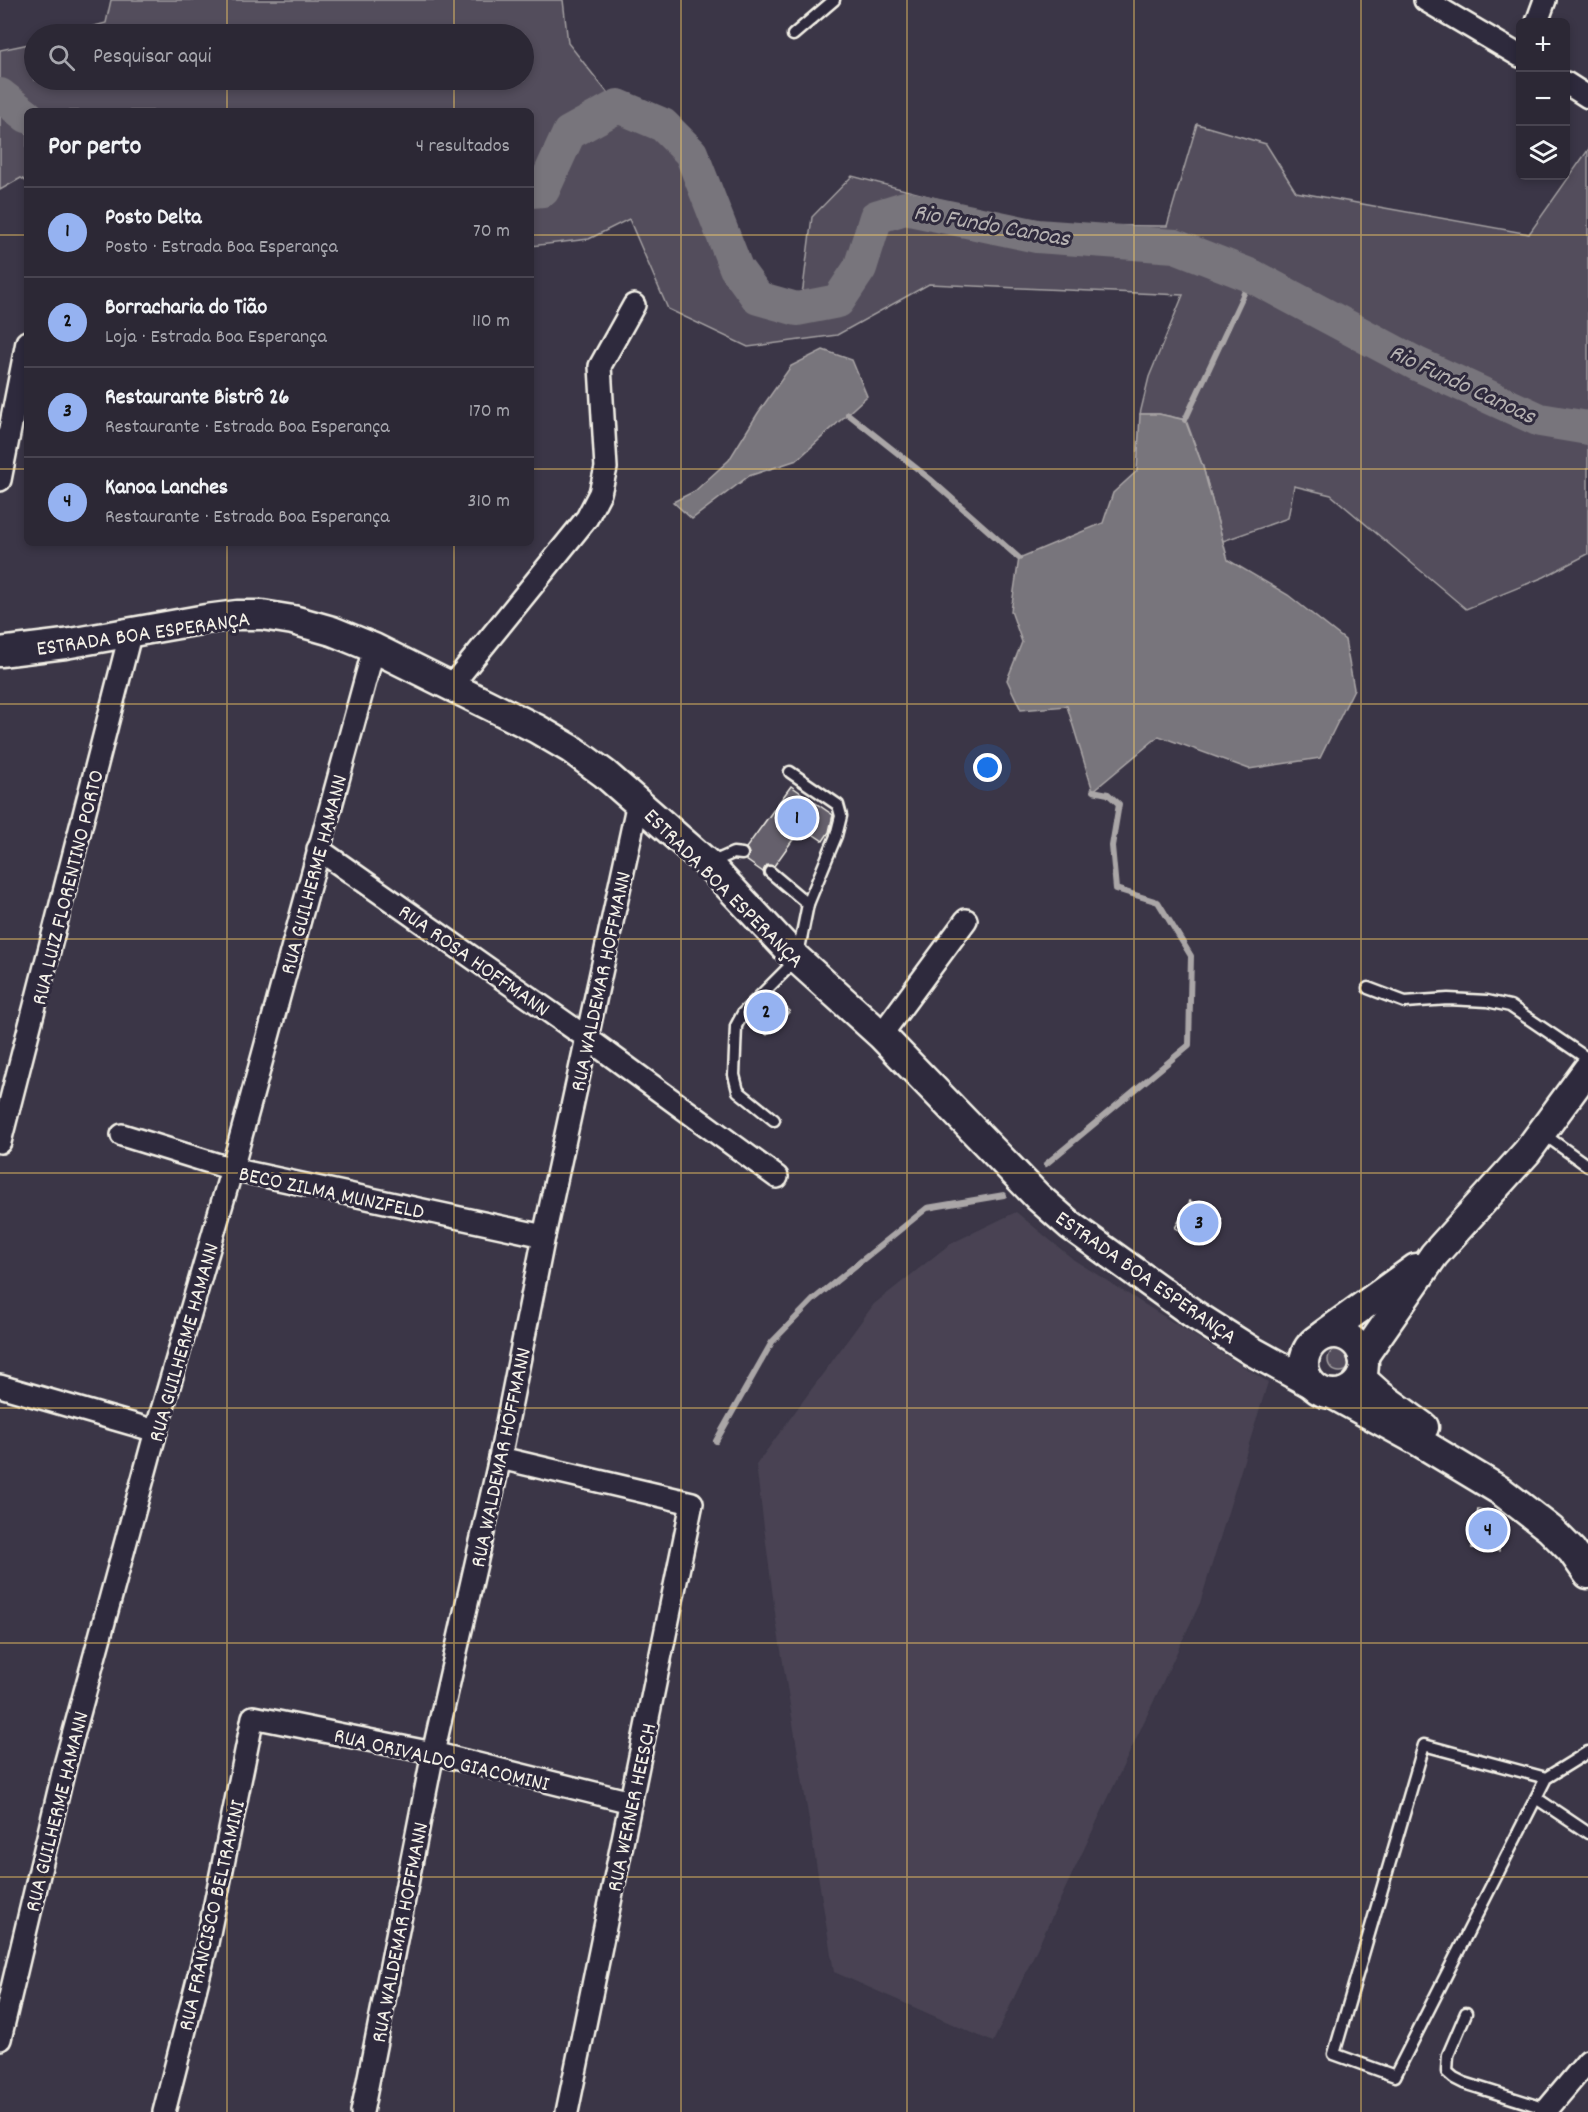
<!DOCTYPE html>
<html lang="pt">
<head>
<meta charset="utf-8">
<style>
  :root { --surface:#2c2835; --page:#34303d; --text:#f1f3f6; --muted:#a6a6ad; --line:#484450; --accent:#95b2f1 }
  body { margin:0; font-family:Dekko,sans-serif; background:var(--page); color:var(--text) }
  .controls { position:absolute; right:18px; top:18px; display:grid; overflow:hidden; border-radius:9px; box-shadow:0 3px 9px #0003 }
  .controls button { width:54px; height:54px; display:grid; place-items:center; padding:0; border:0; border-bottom:2px solid var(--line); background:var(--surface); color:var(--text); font:30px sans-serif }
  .you { position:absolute; left:988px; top:768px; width:21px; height:21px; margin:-15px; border:4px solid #fff; border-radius:50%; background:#1a73e8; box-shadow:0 0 0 9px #1a73e833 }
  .badge { display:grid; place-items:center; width:39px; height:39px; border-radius:50%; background:var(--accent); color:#111; font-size:20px; font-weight:700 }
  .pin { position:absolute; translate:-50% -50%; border:3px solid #fff; box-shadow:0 2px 6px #0006 }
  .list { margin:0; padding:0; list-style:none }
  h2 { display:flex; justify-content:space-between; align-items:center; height:78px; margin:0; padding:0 24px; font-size:26px }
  h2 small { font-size:20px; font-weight:400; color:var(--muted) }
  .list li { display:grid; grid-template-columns:39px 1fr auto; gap:18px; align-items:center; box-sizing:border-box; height:90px; padding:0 24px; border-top:2px solid var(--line) }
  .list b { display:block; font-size:22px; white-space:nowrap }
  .list p { margin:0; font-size:20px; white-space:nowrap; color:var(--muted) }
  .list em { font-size:20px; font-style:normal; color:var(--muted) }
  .icon { flex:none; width:33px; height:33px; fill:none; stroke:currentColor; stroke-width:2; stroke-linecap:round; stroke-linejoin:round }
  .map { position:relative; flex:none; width:1588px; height:2112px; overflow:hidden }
  .search { position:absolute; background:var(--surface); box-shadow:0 3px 9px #0003; left:24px; top:24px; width:510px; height:66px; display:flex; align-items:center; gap:15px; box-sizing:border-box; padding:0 21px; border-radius:33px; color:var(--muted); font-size:22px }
  .panel { position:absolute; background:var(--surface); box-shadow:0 3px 9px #0003; left:24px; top:108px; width:510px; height:438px; border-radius:9px }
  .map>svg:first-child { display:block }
  .built { fill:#484352 }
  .green { fill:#534e5c; stroke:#a4a0a2; stroke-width:1.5 }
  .water { fill:#78747b; stroke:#aaa6a7; stroke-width:1.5 }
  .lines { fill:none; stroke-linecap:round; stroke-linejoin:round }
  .stream { stroke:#aaa6a7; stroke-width:6 }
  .river { stroke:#78747b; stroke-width:34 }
  .building { fill:#65616c; stroke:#f4f1e8; stroke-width:1.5 }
  .lane-casing { stroke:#f4f1e8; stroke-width:15 }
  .street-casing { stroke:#f4f1e8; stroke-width:26 }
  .secondary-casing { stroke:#f4f1e8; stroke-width:33 }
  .lane { stroke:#2f2a3d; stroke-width:10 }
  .street { stroke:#2f2a3d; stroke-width:21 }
  .secondary { stroke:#2f2a3d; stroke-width:28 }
  .grid { fill:none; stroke:#ffd166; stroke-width:1.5; stroke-opacity:0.55 }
  .labels { text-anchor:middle; stroke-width:6; stroke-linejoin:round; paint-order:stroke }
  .street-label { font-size:22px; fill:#f4f1e8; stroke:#2f2a3d }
  .water-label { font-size:24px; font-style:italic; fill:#b6b2b2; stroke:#2f2a3d }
</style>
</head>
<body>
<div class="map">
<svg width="1588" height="2112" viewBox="0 0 1588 2112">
  <rect width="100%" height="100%" fill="#3b3647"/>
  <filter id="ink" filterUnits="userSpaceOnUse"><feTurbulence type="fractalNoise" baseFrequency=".0167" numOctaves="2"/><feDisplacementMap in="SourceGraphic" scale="12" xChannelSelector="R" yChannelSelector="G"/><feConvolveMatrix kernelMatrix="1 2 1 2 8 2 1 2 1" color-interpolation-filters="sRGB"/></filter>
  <g filter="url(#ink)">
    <polygon class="built" points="1016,1212 1074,1260 1268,1382 1200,1603 993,2042 834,1972 776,1620 756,1465 874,1304 950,1244"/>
    <g class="green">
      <polygon points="111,0 563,0 568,43 618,106 691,153 736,267 758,298 797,309 803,288 812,217 852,176 1038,225 1167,226 1197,124 1266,144 1296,192 1529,234 1588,150 1588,554 1544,577 1466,609 1331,495 1294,486 1288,518 1223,541 1203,467 1186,420 1159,414 1140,414 1149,377 1183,295 929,284 837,335 748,347 668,309 629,219 589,239 531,246 531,111 27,111 27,182 21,178 0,190 0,50 34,43 34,80 524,80 524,34 64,34 106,23"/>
      <circle cx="1340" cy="1360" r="12"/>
    </g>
    <g class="water">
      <polygon points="823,350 852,360 867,396 797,460 749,476 692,519 673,502 695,491 729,460 758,413 791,366"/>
      <polygon points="1140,414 1159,414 1185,420 1203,467 1228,560 1288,595 1345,640 1354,689 1320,758 1249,769 1159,736 1093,791 1067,706 1021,710 1007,680 1022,642 1011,611 1019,558 1103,523 1113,493 1137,471"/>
    </g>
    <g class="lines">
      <g class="stream">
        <polyline points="848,414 930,479 1019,558"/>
        <polyline points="1185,420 1252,276"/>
        <polyline points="1046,1164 1189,1045 1191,956 1158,902 1116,889 1112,846 1119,804 1108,794 1093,791"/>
        <polyline points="716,1441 772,1342 814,1299 927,1208 1004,1195"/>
      </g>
      <g class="river">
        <polyline points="0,95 27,116"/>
        <polyline points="531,191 543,190 569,133 618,106 663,125 691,153 736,268 758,298 797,309 838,301 860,268 876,217 905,208 1037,236 1175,246 1252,276 1417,364 1540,420 1588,428"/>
      </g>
    </g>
    <g class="building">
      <polygon points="791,786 833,815 829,832 823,841 802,827 774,866 767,865 763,872 746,860 749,854 746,848"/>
      <polygon points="772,995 790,1011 767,1035 749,1018"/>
      <polygon points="1190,1201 1222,1219 1207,1246 1175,1228"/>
      <polygon points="1478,1509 1504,1515 1499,1551 1472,1548"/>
    </g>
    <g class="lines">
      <defs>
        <g id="lane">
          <polyline points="793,35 834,0"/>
          <polyline points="708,864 733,853 742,854"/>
          <polyline points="770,872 808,904"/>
          <polyline points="1368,988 1405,1002 1448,999 1487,1001 1510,1006 1588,1059"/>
          <polyline points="774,1120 738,1091 734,1075 736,1026 743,1013 797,959 808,904 836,836 841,816 838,805 790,772"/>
          <polyline points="1542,1133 1588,1166"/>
          <polyline points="1546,1778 1424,1745 1334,2054 1395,2076 1546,1778 1588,1752"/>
          <polyline points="1536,1798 1588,1833"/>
          <polyline points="1466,2013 1448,2055 1447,2072 1454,2078 1464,2083 1547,2109"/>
        </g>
        <g id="street">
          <polyline points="1425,0 1520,56"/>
          <polyline points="1537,22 1545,0"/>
          <polyline points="1566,83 1588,97"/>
          <polyline points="0,480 27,342"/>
          <polyline points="451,686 587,518 600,493 606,468 600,366 634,305"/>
          <polyline points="318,849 587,1038 777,1177"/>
          <polyline points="881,1035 966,920"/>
          <polyline points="122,1135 232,1169 544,1236"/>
          <polyline points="0,1142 131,631"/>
          <polyline points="0,1386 156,1431"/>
          <polyline points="500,1458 692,1503 567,2112"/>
          <polyline points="0,2039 65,1765 156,1431 232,1169 374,648"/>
          <polyline points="164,2112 206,1948 253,1717 433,1753 631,1802"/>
          <polyline points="362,2112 433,1753 500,1458 544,1236 638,802"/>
          <polyline points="1545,2112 1588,2061"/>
        </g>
        <g id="secondary">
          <polyline points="0,652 65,644 206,619 237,615 262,615 293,620 332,631 374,648 537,729 571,749 605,774 708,864 797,959 881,1035 1038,1197 1071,1226 1195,1315 1250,1350 1310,1383"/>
          <circle cx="1334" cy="1364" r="30"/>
          <polyline points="1323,1335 1416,1268"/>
          <polyline points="1363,1357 1434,1255 1527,1152 1588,1069"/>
          <polyline points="1361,1378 1380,1395 1424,1427"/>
          <polyline points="1332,1394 1418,1441 1501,1491 1550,1529 1572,1551 1588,1574"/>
        </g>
      </defs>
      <use href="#lane" class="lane-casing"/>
      <use href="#street" class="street-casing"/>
      <use href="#secondary" class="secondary-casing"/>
      <use href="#lane" class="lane"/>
      <use href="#street" class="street"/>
      <use href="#secondary" class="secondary"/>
    </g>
  </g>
  <path class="grid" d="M227 0V34M454 0V34M681 0V2112M907 0V2112M1134 0V2112M1361 0V2112M227 80V111M454 80V111M0 235H27M531 235H1588M0 469H27M531 469H1588M227 543V2112M454 543V2112M0 704H1588M0 939H1588M0 1173H1588M0 1408H1588M0 1643H1588M0 1877H1588"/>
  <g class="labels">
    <g class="street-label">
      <text transform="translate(143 632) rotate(-8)" y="8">ESTRADA BOA ESPERANÇA</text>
      <text transform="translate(312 874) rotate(-75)" y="8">RUA GUILHERME HAMANN</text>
      <text transform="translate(66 887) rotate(-76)" y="8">RUA LUIZ FLORENTINO PORTO</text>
      <text transform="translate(725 887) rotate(45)" y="8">ESTRADA BOA ESPERANÇA</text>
      <text transform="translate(475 959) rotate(35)" y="8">RUA ROSA HOFFMANN</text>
      <text transform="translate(599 981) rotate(-78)" y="8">RUA WALDEMAR HOFFMANN</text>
      <text transform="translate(332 1191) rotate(12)" y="8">BECO ZILMA MUNZFELD</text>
      <text transform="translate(1147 1276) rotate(35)" y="8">ESTRADA BOA ESPERANÇA</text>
      <text transform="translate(182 1342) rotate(-74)" y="8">RUA GUILHERME HAMANN</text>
      <text transform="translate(499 1457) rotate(-78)" y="8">RUA WALDEMAR HOFFMANN</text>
      <text transform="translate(442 1758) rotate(13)" y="8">RUA ORIVALDO GIACOMINI</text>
      <text transform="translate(630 1807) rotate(-78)" y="8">RUA WERNER HEESCH</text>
      <text transform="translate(55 1811) rotate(-76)" y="8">RUA GUILHERME HAMANN</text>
      <text transform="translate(210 1915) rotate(-77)" y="8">RUA FRANCISCO BELTRAMINI</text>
      <text transform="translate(398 1932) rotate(-79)" y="8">RUA WALDEMAR HOFFMANN</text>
    </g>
    <g class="water-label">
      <text transform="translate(992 224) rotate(10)" y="8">Rio Fundo Canoas</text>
      <text transform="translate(1463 383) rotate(25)" y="8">Rio Fundo Canoas</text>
    </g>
  </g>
</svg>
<div class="controls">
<button>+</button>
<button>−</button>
<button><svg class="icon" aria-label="layers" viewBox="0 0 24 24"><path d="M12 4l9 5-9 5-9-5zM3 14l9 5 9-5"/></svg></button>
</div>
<div class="you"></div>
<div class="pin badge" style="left:797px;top:818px">1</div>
<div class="pin badge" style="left:766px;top:1012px">2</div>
<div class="pin badge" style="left:1199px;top:1223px">3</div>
<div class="pin badge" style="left:1488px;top:1530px">4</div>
<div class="search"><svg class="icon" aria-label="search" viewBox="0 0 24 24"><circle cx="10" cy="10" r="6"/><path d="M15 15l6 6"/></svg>Pesquisar aqui</div>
<section class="panel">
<h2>Por perto<small>4 resultados</small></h2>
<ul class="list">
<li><span class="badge">1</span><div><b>Posto Delta</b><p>Posto · Estrada Boa Esperança</p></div><em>70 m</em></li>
<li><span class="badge">2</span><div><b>Borracharia do Tião</b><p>Loja · Estrada Boa Esperança</p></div><em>110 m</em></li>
<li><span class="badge">3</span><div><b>Restaurante Bistrô 26</b><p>Restaurante · Estrada Boa Esperança</p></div><em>170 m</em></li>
<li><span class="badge">4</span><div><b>Kanoa Lanches</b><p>Restaurante · Estrada Boa Esperança</p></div><em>310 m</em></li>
</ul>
</section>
</div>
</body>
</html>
